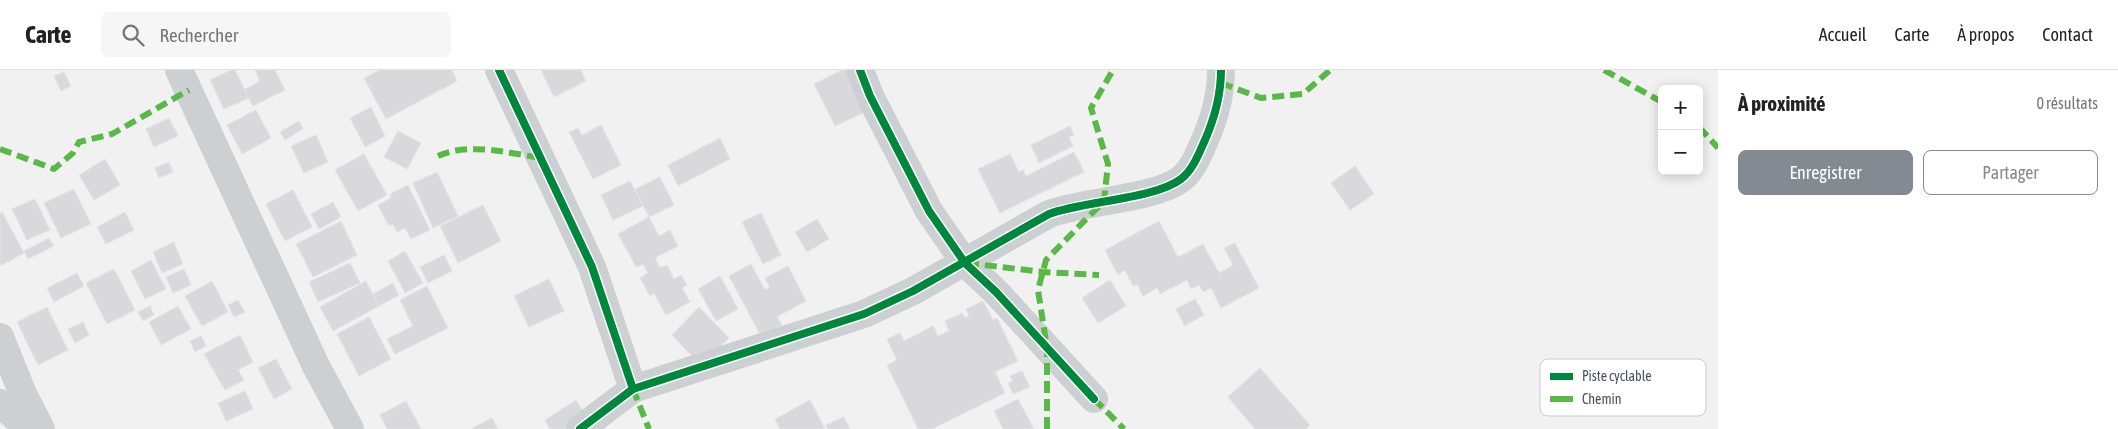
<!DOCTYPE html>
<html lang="fr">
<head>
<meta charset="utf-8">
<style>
  :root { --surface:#fff; --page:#f6f6f6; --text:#222; --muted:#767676; --line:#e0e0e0; --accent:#848a91 }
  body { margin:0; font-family:"Asap Condensed",sans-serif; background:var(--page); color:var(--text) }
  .controls { position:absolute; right:15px; top:15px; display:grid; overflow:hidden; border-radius:8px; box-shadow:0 2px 12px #0003 }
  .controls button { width:45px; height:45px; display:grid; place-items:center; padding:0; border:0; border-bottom:1px solid var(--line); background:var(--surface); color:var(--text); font:25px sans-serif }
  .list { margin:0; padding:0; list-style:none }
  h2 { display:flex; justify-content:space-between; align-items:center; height:65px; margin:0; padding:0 20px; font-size:21px }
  h2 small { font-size:16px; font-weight:400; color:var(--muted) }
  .actions { display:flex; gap:10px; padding:15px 20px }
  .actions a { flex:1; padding:11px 0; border:1px solid var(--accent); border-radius:8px; text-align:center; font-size:18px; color:var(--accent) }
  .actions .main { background:var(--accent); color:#fff }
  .icon { flex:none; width:28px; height:28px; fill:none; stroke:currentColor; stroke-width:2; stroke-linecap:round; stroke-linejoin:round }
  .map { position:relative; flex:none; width:1718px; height:359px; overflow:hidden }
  header { display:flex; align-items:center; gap:30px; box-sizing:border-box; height:70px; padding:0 25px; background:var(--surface); border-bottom:1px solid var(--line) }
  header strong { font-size:24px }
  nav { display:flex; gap:28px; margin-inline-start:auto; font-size:18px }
  .search { width:350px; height:45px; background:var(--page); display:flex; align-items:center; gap:12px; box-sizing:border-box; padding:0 18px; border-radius:8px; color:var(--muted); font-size:19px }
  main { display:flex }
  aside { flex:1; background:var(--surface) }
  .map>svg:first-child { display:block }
  .building { fill:#d9d9db; stroke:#e3e3e4 }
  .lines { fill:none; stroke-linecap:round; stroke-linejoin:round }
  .minor { stroke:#cdd0d2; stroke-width:28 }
  .quiet { stroke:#58b947; stroke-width:6; stroke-dasharray:12 6; stroke-linecap:butt }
  .cycleway-casing { stroke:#fff; stroke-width:11 }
  .cycleway { stroke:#00873e; stroke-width:8 }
  .key { fill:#fff; stroke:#c8cbcf; stroke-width:1 }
  .key-label { font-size:14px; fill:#48525e }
</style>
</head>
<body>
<header>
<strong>Carte</strong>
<div class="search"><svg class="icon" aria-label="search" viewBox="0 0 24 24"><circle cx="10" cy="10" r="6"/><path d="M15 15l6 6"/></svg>Rechercher</div>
<nav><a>Accueil</a><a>Carte</a><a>À propos</a><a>Contact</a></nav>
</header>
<main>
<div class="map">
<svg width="1718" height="359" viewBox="0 0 1718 359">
  <rect width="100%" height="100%" fill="#f2f1f1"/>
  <g class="building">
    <polygon points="231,0 235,0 249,28 224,39 210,10"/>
    <polygon points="255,0 275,0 285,20 253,36 244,20 260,11"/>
    <polygon points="380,0 452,0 457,11 386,49 364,8"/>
    <polygon points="541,0 581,0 586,11 554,27"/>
    <polygon points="842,0 845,0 865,42 835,56 814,14"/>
    <polygon points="64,2 71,16 61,21 54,6"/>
    <polygon points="371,37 385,66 365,77 350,48"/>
    <polygon points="256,40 271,68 242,84 227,55"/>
    <polygon points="169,48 178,66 154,77 146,59"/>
    <polygon points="299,51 303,59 285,70 280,62"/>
    <polygon points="601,55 621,95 593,109 569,62 578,58 582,65"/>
    <polygon points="1070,56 1074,65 1069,67 1073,76 1039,93 1031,75"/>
    <polygon points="398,61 421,73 407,99 384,87"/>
    <polygon points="316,65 328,92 304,103 291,76"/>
    <polygon points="720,68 730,89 678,116 668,95"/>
    <polygon points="1074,82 1084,102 1000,143 978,99 1010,84 1019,102 1023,100 1026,106"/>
    <polygon points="364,84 387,125 358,141 335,100"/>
    <polygon points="105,89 120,115 94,130 79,105"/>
    <polygon points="169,92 173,102 159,108 155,98"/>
    <polygon points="1355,96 1374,124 1350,140 1331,113"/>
    <polygon points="437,102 458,146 433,158 413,113"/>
    <polygon points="660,107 674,135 649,147 635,119"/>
    <polygon points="630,111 643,136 613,150 601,125"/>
    <polygon points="408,115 430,160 411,169 405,158 397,162 393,154 389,156 378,135 391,128 390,124"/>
    <polygon points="74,119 91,154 61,168 44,133"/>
    <polygon points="293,120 312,157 285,171 266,134"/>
    <polygon points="35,129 50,160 27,170 12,139"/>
    <polygon points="333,132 341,147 319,159 311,144"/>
    <polygon points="483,135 501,171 458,193 440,156"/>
    <polygon points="2,142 24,183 0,196 0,143"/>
    <polygon points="125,142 134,160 106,174 97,157"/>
    <polygon points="761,143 781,185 763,194 742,152"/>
    <polygon points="649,147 659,166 670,160 678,176 655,188 660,198 667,195 674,209 681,205 687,215 682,218 690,232 666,245 654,223 650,226 640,208 648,203 643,194 636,197 618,164"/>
    <polygon points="817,149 829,169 807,182 795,162"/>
    <polygon points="341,151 357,185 313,207 296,174"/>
    <polygon points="1159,151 1178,187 1203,174 1219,203 1233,195 1224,178 1235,173 1259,218 1221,238 1211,218 1203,222 1199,215 1191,219 1187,210 1160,224 1157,218 1143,226 1137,214 1133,216 1125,200 1118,205 1105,180"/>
    <polygon points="49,168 54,176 28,189 24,181"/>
    <polygon points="174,172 183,194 162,203 153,182"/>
    <polygon points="405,181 423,213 405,223 388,191"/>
    <polygon points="444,185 452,201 428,213 420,197"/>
    <polygon points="151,190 166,219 145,229 131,201"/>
    <polygon points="350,193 360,213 318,232 309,212"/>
    <polygon points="751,194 765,220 770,217 765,208 788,196 806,231 777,247 782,255 761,266 729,206"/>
    <polygon points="114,199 135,240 107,254 86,213"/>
    <polygon points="184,199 191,215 173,223 166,207"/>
    <polygon points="77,203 84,216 54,232 47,218"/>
    <polygon points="720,206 738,239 716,251 698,219"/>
    <polygon points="549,209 564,241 529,257 514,226"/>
    <polygon points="1110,210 1126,236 1098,253 1082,228"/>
    <polygon points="212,211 228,242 202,256 185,226"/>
    <polygon points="366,211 379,236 333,261 320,237"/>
    <polygon points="393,213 399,225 379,236 373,224"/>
    <polygon points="427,216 448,258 395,284 387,269 413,256 400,230"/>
    <polygon points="1195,229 1204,245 1185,256 1176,239"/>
    <polygon points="238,230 245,242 234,247 228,235"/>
    <polygon points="983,231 993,250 997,248 1018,291 995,302 1005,323 932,359 918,359 887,295 897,290 887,269 900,263 904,271 933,256 938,266 949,261 945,251 962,243 965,248 969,246 966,239"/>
    <polygon points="150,236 154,245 143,251 138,242"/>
    <polygon points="178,236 191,259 161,275 149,252"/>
    <polygon points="47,237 68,280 38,295 17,252"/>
    <polygon points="699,237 729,268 701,296 672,265"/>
    <polygon points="369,247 391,289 359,306 337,264"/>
    <polygon points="83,252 89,265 75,273 68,259"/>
    <polygon points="240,265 253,292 238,300 244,310 225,320 204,284"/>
    <polygon points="201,266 206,276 195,282 190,271"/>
    <polygon points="276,289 292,319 274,329 258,298"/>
    <polygon points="1260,298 1310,355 1306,359 1255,359 1228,327"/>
    <polygon points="1022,301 1030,317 1013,324 1008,313 1013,311 1010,306"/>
    <polygon points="245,321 253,339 226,351 218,333"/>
    <polygon points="1018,329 1034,359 1003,359 994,341"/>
    <polygon points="576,330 589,351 576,359 550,359 545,350"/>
    <polygon points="810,330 825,359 780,359 775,349"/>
    <polygon points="406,331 421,359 387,359 380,345"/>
    <polygon points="844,347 850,359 828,359 826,355"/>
    <polygon points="492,348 498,359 471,359"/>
  </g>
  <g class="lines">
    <g class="minor">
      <polyline points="179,0 316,296 350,359"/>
      <polyline points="499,0 592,197 633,319 580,359"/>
      <polyline points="860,0 870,26 929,141 965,193 996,222 1094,329"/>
      <polyline points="0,267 23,324 41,359"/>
      <path d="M633 319 864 244 913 221 1049 144C1084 131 1155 129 1181 109 1193 100 1199 83 1205 70 1215 47 1221 25 1221 0"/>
      <polyline points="0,333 28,359"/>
    </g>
    <g class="quiet">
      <polyline points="1604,0 1662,32"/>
      <polyline points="1221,13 1261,28 1303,24 1330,0"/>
      <polyline points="1699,57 1718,78"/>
      <polyline points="0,79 54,99 73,83 79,72 112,64 189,20"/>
      <path d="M438 86C469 72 509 83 541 88"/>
      <polyline points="967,193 1043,202 1099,205"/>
      <polyline points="633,319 649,359"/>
      <polyline points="1094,329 1124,359"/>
      <polyline points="1047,359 1047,278 1038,220 1046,190 1104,131 1108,94 1091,38 1113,0"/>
    </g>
    <defs>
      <g id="cycleway">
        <polyline points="499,0 592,197 633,319 580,359"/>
        <polyline points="860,0 870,26 929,141 965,193 996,222 1094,329"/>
        <path d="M633 319 864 244 913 221 1049 144C1084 131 1155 129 1181 109 1193 100 1199 83 1205 70 1215 47 1221 25 1221 0"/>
      </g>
    </defs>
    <use href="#cycleway" class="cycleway-casing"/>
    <use href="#cycleway" class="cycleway"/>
  </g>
  <rect x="1540" y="289" width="166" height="57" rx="8" class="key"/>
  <rect x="1550" y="303" width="23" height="7" fill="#00873e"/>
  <rect x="1550" y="326" width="23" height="6" fill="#58b947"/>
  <g class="key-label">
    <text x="1582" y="311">Piste cyclable</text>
    <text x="1582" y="334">Chemin</text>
  </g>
</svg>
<div class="controls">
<button>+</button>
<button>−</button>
</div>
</div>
<aside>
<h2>À proximité<small>0 résultats</small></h2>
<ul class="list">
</ul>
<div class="actions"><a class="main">Enregistrer</a><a>Partager</a></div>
</aside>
</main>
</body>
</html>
